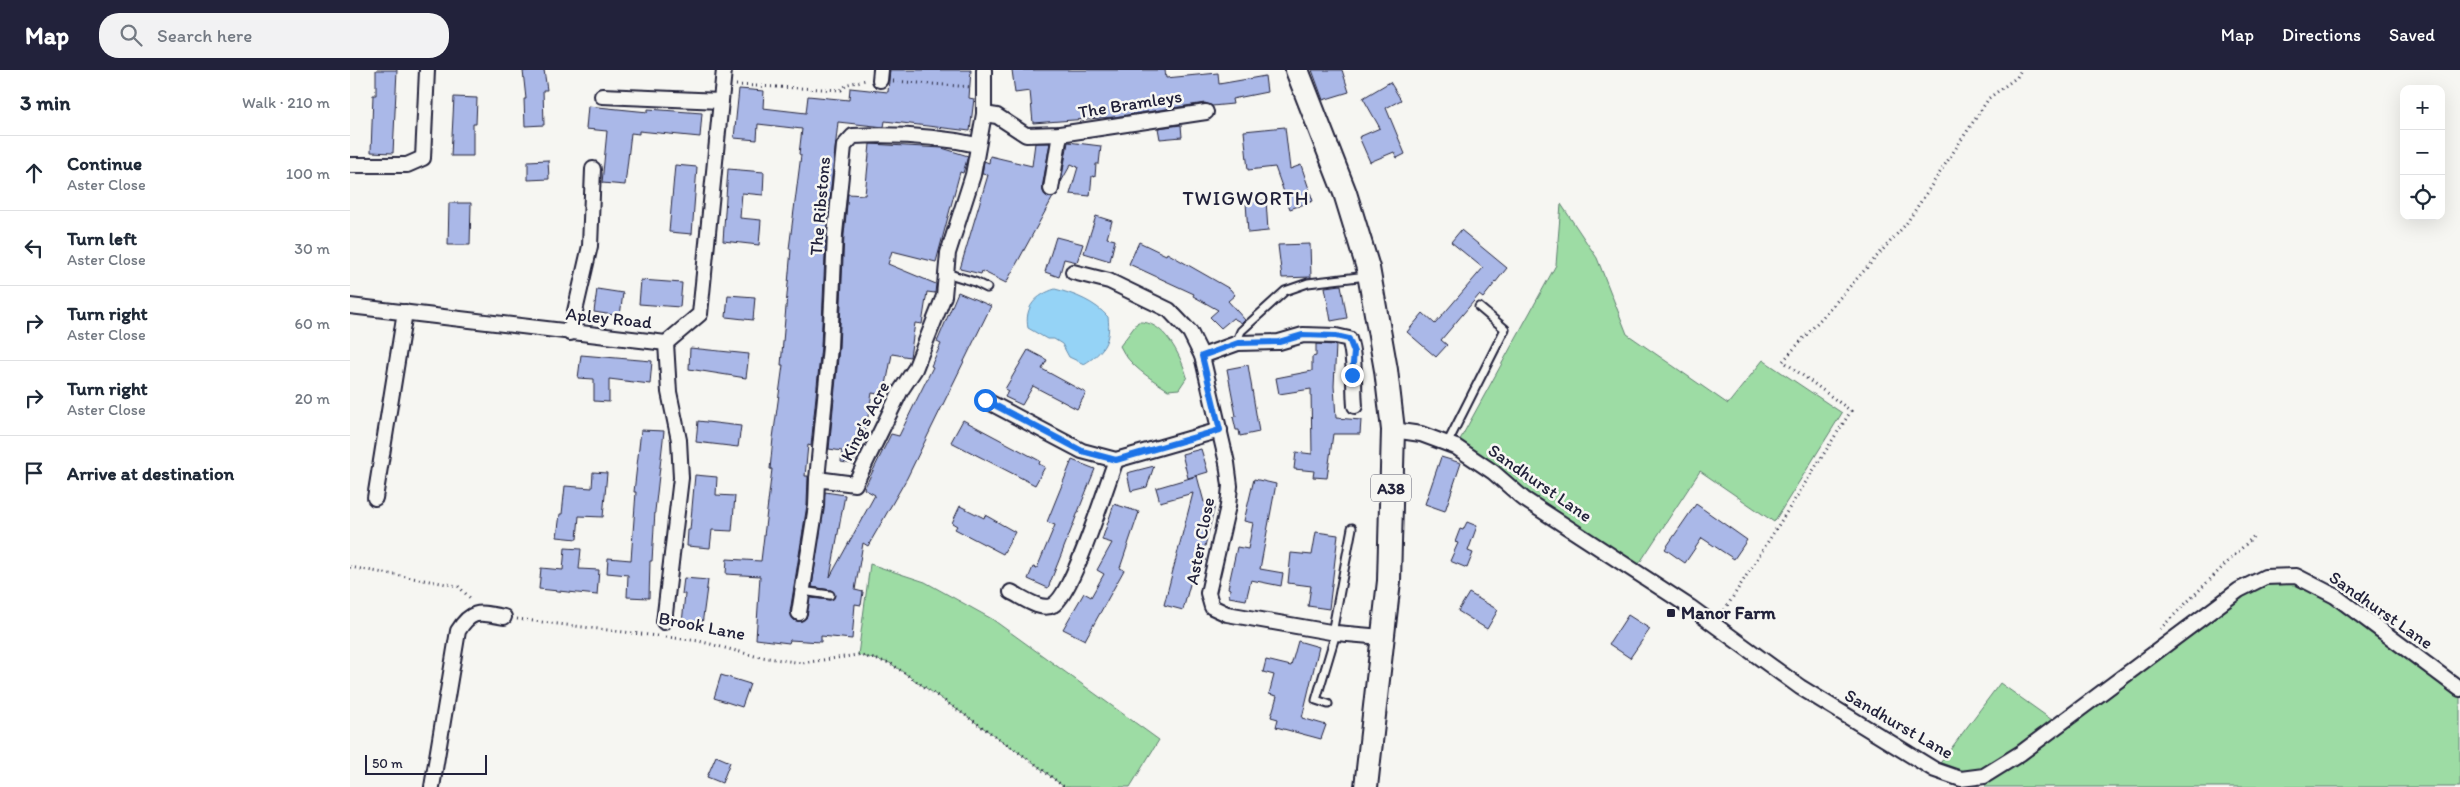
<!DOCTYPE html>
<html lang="en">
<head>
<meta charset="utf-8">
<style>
  :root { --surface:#fff; --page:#f2f2f3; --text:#1f2937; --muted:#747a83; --line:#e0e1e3; --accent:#22223b }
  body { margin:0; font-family:Itim,sans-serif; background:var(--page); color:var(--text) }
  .controls { position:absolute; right:15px; top:15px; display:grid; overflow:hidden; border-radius:10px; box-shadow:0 5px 20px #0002 }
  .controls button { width:45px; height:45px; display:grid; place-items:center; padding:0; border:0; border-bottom:1px solid var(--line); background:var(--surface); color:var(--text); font:25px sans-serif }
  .scale { position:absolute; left:15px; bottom:12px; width:122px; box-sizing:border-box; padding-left:5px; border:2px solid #22223b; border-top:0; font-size:14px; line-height:18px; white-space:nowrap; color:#22223b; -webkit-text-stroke:4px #f6f6f2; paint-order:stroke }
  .stop { position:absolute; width:15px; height:15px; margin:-11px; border:4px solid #1a73e8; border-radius:50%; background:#fff }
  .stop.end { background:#1a73e8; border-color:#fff; box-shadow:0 1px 5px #0008 }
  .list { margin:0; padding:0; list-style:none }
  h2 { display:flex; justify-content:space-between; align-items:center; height:65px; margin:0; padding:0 20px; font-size:21px }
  h2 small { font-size:16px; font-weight:400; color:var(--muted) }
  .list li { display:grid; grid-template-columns:32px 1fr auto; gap:15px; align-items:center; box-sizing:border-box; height:75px; padding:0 20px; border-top:1px solid var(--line) }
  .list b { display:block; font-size:19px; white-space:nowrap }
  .list p { margin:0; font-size:16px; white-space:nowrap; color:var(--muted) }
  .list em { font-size:16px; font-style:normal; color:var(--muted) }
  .icon { flex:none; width:28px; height:28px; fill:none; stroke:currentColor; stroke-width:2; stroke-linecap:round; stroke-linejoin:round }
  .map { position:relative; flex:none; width:2110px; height:717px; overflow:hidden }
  header { display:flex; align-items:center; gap:30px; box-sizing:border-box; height:70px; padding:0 25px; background:var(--accent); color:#fff }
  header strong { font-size:24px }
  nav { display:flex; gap:28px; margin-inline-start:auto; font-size:18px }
  .search { width:350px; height:45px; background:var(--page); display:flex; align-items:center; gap:12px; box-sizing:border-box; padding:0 18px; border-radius:20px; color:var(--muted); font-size:19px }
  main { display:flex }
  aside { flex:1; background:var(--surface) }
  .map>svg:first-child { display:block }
  .green { fill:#9ddca4; stroke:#607f70 }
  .water { fill:#95d3f6; stroke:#678cab }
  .building { fill:#aab8e8; stroke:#22223b }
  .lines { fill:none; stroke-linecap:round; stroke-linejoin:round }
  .lane-casing { stroke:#22223b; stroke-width:11 }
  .street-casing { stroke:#22223b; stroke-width:18 }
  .primary-casing { stroke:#22223b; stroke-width:26 }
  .path { stroke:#22223b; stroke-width:3; stroke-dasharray:1 4; stroke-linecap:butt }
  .lane { stroke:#f6f6f2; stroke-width:7 }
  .street { stroke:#f6f6f2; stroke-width:14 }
  .primary { stroke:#f6f6f2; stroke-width:22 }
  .route { stroke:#1a73e8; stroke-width:6 }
  .poi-dot { fill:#22223b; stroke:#f6f6f2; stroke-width:2 }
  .labels { text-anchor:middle; stroke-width:5; stroke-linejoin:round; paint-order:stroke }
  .shield { fill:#f6f6f2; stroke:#626272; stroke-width:1 }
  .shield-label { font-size:16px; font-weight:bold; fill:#22223b }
  .street-label { font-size:18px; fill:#22223b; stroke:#f6f6f2 }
  .poi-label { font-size:18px; font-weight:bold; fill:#22223b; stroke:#f6f6f2; text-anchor:start }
  .quarter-label { font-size:20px; letter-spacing:1px; fill:#22223b; stroke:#f6f6f2 }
</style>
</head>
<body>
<header>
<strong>Map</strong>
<div class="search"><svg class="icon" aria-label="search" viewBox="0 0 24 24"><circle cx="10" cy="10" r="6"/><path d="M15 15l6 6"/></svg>Search here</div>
<nav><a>Map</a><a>Directions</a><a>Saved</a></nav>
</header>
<main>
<aside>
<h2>3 min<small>Walk · 210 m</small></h2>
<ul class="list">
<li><svg class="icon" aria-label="ahead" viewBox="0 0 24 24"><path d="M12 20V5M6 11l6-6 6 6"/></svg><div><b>Continue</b><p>Aster Close</p></div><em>100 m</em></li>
<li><svg class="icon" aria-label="left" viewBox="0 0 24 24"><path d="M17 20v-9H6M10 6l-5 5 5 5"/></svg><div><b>Turn left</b><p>Aster Close</p></div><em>30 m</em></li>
<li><svg class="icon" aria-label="right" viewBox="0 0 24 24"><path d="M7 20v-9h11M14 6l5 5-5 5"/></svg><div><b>Turn right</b><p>Aster Close</p></div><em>60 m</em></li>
<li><svg class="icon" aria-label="right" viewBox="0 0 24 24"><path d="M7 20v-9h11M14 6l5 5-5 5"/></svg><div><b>Turn right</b><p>Aster Close</p></div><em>20 m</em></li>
<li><svg class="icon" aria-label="arrive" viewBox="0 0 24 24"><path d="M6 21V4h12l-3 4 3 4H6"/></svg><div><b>Arrive at destination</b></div></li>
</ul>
</aside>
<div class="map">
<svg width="2110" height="717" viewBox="0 0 2110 717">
  <rect width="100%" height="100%" fill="#f6f6f2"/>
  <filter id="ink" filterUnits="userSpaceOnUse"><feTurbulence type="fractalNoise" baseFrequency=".02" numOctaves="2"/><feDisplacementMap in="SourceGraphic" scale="10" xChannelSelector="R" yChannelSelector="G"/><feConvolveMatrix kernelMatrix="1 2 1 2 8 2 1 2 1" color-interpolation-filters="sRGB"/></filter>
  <g filter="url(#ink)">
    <g class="green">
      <polygon points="1211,134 1247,188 1277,264 1378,334 1413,290 1492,343 1424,452 1350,401 1285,500 1106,377 1206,195"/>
      <path d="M788 252C814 250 831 286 837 307L829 319 818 320C800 308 779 296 770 276Z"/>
      <polygon points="520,494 575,512 642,549 809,670 780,717 714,717 684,693 540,593 508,585"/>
      <polygon points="1946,506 2110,619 2110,717 1636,717 1634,706 1585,700 1650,613 1709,655 1889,520"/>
    </g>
    <path class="water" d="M705 219C725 224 745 232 758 247 761 271 754 282 734 294L719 287 712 274 704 269H697L678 258C674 237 686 225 705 219Z"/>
    <g class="building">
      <polygon points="26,0 47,0 43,83 21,82 23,25 26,25"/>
      <polygon points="186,0 194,0 197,20 193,20 194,55 175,56 174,29 176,29 173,1"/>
      <polygon points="540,0 621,0 619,28 624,29 620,61 535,51 534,57 488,52 476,163 471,276 461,376 458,375 455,406 458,406 457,435 440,542 444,550 452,551 456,548 460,528 480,530 485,526 481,520 462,517 475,422 495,425 480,507 525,425 514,419 541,364 549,366 568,327 583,297 581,296 591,274 587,272 608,222 641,236 557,408 518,476 513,473 505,520 513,522 511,535 505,534 502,569 471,566 471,572 440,570 439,573 406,569 410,506 376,504 377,489 411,491 422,399 420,399 423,368 433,295 431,295 441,179 439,179 451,85 449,84 452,59 408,54 407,70 384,68 389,19 414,21 413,38 456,43 458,26 499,30 500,18 538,22"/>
      <polygon points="662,0 815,0 816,8 868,3 869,14 915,6 917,22 882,29 883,34 862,36 855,33 764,47 683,53 680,21 665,23"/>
      <polygon points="962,0 992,0 999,22 973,30"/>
      <polygon points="1040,12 1051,30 1036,38 1055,84 1047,88 1044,82 1020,92 1009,67 1030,58 1013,28"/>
      <polygon points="104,27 127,28 126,54 123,54 123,86 101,86"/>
      <polygon points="238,36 298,42 298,39 352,43 350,67 289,61 289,64 281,63 275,115 252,113 257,61 236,59"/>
      <polygon points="831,55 832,67 810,69 808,58"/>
      <polygon points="935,57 940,99 951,95 963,131 940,139 925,97 898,100 894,61"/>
      <polygon points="718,72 751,76 749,94 746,94 745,107 742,106 740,126 720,124 728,97 721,94 711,112"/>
      <polygon points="685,73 700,73 692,118 695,125 703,127 656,213 632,201 631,204 610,199 638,105 632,104 634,91 639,93 640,86 682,96"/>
      <polygon points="520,74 592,78 618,86 613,103 610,102 586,192 542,181 538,194 586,214 585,223 577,222 572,254 565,253 560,287 542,284 534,325 522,323 515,364 509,363 503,394 491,392 492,381 479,379 489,278 494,165 498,124 515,125"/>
      <polygon points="198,90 199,109 178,110 178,91"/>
      <polygon points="325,95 347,97 342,164 319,162"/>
      <polygon points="378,99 414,102 413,125 392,123 390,148 411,150 409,175 373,171"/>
      <polygon points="916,130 918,161 898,163 896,132"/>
      <polygon points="99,133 121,133 120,175 98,175"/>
      <polygon points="746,146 762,151 757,168 765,170 760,191 734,183"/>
      <polygon points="1111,160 1157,198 1133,228 1129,225 1091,270 1097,275 1086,287 1057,262 1073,243 1085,254 1133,198 1101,172"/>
      <polygon points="706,167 733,174 727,192 714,189 709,207 695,202"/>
      <polygon points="789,172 816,185 817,183 880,219 885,225 878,231 895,250 892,253 883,248 871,258 860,247 868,240 843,226 844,224 779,194"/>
      <polygon points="960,174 961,207 932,208 928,175"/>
      <polygon points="291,210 332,213 330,237 289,234"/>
      <polygon points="991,215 997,248 981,251 975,217"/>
      <polygon points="247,219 273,223 270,246 244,242"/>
      <polygon points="378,225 405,227 403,250 376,247"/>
      <polygon points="966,274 986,275 984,316 986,348 1011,350 1010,364 983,364 977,408 963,407 964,401 944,399 946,382 962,384 961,319 929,324 926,308 962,301 962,287 966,286"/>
      <polygon points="340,278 399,284 396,308 339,299"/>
      <polygon points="678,280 697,290 692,299 736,323 727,339 683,316 672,335 655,327 658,321 655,319"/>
      <polygon points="231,285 302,291 300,314 259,309 259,332 244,331 244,309 228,308"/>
      <polygon points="898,295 909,362 890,366 889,360 886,360 883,347 886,346 877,299"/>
      <polygon points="613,350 690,391 689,394 695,397 685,415 601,372"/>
      <polygon points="348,351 391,356 388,377 346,372"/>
      <polygon points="291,360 314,361 305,441 302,491 300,491 299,528 277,527 278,505 257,503 258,488 281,490 286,422 284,422"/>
      <polygon points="851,379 858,402 838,408 832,384"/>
      <polygon points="1091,387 1111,393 1095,441 1075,434"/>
      <polygon points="722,390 745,399 698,518 678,509 683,497 687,498 705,455 697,452"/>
      <polygon points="804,396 797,417 781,421 777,403"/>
      <polygon points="243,402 257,403 253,447 229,446 227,469 207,467 210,444 212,444 215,416 242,418"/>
      <polygon points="345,405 367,407 366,425 385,426 382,461 362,460 360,478 337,476 338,460 340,460"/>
      <polygon points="847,406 854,432 865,435 850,497 845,496 833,540 814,535 843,423 810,432 806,418"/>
      <polygon points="904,409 926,414 910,499 933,503 931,516 901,510 896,530 879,527 880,519 878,518 887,477 898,479 903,453 894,451"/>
      <polygon points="764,434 789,442 770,498 774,500 735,570 713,559 734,523 741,527 754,504 747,500 762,473 752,470"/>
      <polygon points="1346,434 1397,470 1384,489 1352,468 1335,493 1315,479"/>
      <polygon points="610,436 634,448 635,445 665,462 653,484 605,459 607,456 602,453"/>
      <polygon points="1117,452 1127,456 1118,481 1123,483 1117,498 1100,491 1108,473 1105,472 1110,459 1113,460"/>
      <polygon points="966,462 988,465 979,539 958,536 961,516 938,513 941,483 962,485"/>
      <polygon points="215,478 231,479 229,499 249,500 247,525 189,519 191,498 213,500"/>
      <polygon points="334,508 358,510 352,555 332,553 335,524 332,524"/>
      <polygon points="1119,523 1148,540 1137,559 1108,541"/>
      <polygon points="1278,545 1300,559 1280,588 1259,574"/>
      <polygon points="948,571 969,577 952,648 976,655 971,669 926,657 928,649 921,647 927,626 919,624 924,605 913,602 916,590 941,596"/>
      <polygon points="371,605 400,614 392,637 364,628"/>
      <polygon points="366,686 380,692 372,713 357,707"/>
    </g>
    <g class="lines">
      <defs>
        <g id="lane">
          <polyline points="596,203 625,212 637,218"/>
          <polyline points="886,273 891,261 935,221 958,213 1017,206"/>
          <polyline points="1098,372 1155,259 1129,237"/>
          <polyline points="452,521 480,525"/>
          <polyline points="982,563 1002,458"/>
          <polyline points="978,634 966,630 986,563"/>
        </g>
        <g id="street">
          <polyline points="530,10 531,0"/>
          <polyline points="252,26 371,31"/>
          <polyline points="634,44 647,46 676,65 710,64 856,42"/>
          <polyline points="0,95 57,95 73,88 77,0"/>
          <polyline points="701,119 710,64"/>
          <polyline points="723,202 759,211 819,240 840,262 852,286 877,393 880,416 878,436 858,523 862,537 877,544 986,563 1032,567"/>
          <polyline points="0,236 316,273 350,244 374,0"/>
          <polyline points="220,263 240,176 243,99"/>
          <path d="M852 286 888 273 929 272 953 265 986 266 999 269C1006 289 1003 315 1005 336"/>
          <polyline points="635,330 732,381 766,390 870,360"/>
          <polyline points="1043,360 1071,364 1106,377 1143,402 1174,429 1340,537 1450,617 1585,700 1611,709 1634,706 1671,683 1889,520 1915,507 1946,506 1985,526 2110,619"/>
          <path d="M467 409 480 277 485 164 494 76 503 66C545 64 586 66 627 75"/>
          <polyline points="25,428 55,242"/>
          <path d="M661 522C672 527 691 542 703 535 723 524 756 416 766 390"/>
          <polyline points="449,543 466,436 467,409 505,414 551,320 565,299 594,226 598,183 623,105 634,44 634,0"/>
          <polyline points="314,552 331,408 329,370 319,322 316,273"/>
          <path d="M82 717 108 561C122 538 131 543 154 547"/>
        </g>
        <polyline id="primary" points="947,0 995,123 1018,198 1036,300 1043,360 1039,511 1016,717"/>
      </defs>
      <use href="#lane" class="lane-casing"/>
      <use href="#street" class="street-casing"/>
      <use href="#primary" class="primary-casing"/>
      <g class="path">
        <polyline points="543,11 621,17"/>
        <polyline points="386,15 491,20 498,14 516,10"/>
        <polyline points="0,497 108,516 122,530"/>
        <polyline points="1372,544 1501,341 1433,291 1556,154 1639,28 1667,7 1671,0"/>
        <polyline points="167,549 307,566"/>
        <polyline points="1810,559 1906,464"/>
        <polyline points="316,567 349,571 405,586 452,593 508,585 540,593 684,693 714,717"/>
      </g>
      <use href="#lane" class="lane"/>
      <use href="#street" class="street"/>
      <use href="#primary" class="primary"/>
    </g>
  </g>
  <g class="lines" filter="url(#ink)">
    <polyline class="route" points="635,330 732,381 766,390 870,360 852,286 888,273 929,272 953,265 986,266 999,269 1004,282 1002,305"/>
  </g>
  <rect class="poi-dot" x="1316" y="538" width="10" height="10" rx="2.5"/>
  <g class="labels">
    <rect class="shield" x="1021" y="404.5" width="40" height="27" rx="4"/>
    <g class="shield-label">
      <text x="1041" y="424">A38</text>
    </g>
    <g class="street-label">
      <text transform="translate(780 34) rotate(-9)" y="6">The Bramleys</text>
      <text transform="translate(470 136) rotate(-85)" y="6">The Ribstons</text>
      <text transform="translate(259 248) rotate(6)" y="6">Apley Road</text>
      <text transform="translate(515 351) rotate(-63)" y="6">King's Acre</text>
      <text transform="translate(1190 413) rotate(35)" y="6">Sandhurst Lane</text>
      <text transform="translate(850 471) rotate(-79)" y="6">Aster Close</text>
      <text transform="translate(2031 540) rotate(35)" y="6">Sandhurst Lane</text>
      <text transform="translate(352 556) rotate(11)" y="6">Brook Lane</text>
      <text transform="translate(1549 654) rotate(30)" y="6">Sandhurst Lane</text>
    </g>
    <g class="poi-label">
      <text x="1331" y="549">Manor Farm</text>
    </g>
    <g class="quarter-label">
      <text x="896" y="135">TWIGWORTH</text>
    </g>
  </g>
</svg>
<div class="controls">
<button>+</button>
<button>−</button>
<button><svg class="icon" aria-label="locate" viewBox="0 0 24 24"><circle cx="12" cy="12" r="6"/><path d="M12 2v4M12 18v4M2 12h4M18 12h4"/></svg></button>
</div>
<div class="scale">50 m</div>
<div class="stop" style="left:635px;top:330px"></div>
<div class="stop end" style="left:1002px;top:305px"></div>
</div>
</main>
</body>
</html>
